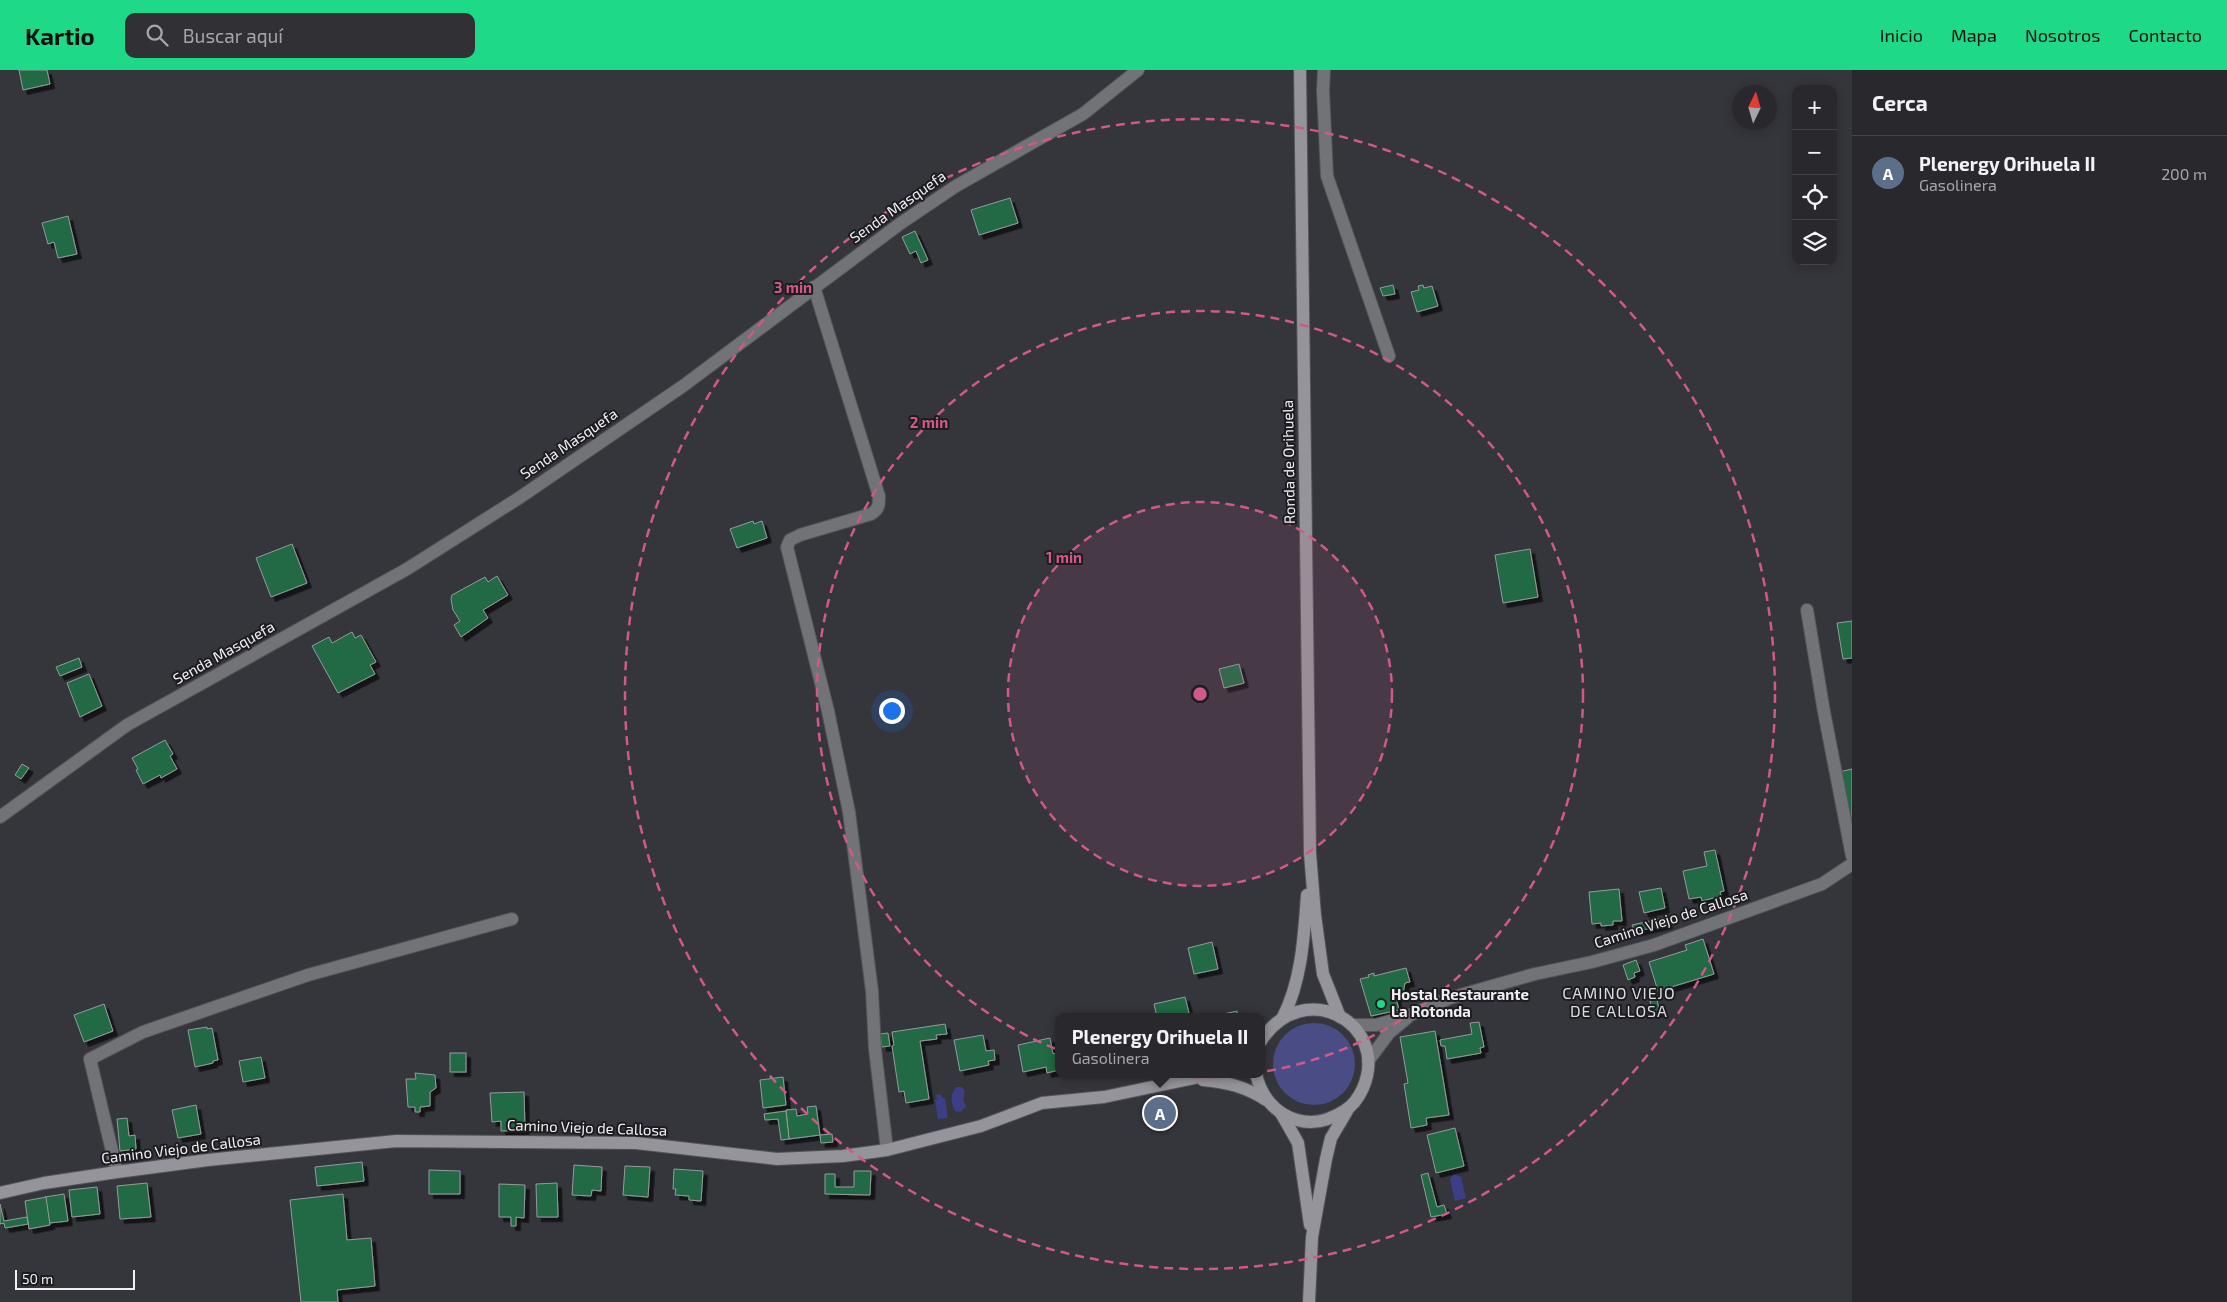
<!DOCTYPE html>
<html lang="es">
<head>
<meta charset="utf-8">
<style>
  :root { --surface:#28282d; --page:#303035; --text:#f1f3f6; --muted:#a5a6aa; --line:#444449; --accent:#1dd988 }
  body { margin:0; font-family:"Exo 2",sans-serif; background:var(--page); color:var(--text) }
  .controls { position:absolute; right:15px; top:15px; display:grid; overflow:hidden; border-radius:10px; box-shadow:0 2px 12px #0003 }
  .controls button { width:45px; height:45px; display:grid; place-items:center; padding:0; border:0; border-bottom:1px solid var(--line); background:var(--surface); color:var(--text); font:25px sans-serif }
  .compass { position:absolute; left:1732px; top:15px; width:45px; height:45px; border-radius:50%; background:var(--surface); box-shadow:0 2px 12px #0003; rotate:5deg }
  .scale { position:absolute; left:15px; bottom:12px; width:120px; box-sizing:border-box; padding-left:5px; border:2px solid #f0f0f4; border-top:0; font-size:14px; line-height:18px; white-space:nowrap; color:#f0f0f4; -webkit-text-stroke:4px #1d1d20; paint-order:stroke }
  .you { position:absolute; left:891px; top:640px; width:18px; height:18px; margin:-12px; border:4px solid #fff; border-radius:50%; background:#1a73e8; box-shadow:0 0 0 8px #1a73e833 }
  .badge { display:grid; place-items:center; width:32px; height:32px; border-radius:50%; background:var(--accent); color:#fff; font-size:16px; font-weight:700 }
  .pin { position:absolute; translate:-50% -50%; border:2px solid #fff; box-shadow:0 1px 5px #0006 }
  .popup { position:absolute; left:1055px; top:943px; width:210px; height:65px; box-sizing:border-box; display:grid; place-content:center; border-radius:10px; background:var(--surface); filter:drop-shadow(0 1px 4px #0005); font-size:16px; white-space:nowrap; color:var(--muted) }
  .popup b { font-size:19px; color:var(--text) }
  .popup::after { content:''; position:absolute; left:50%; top:100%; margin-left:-10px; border:10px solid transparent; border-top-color:var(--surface) }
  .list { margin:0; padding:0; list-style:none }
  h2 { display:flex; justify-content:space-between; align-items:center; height:65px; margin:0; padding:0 20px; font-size:21px }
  h2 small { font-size:16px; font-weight:400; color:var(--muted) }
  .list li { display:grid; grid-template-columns:32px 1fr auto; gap:15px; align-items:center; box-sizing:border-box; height:75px; padding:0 20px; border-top:1px solid var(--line) }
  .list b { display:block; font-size:19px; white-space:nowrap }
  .list p { margin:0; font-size:16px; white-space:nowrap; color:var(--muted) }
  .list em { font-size:16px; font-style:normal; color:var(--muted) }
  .icon { flex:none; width:28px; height:28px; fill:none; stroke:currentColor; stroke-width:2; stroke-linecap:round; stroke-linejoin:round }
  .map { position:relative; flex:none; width:1852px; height:1232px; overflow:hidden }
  header { display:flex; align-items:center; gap:30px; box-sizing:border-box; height:70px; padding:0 25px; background:var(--accent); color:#111 }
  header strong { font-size:24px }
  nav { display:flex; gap:28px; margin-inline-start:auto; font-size:18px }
  .search { width:350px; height:45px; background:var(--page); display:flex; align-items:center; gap:12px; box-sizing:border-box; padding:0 18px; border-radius:10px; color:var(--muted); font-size:19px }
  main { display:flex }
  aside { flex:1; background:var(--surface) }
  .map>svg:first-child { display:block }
  .green { fill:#4a4c86 }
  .water { fill:#3e3e87 }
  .building { fill:#206a45; stroke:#959c97; filter:url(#shadow) }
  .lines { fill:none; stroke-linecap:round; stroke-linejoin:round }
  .street-casing { stroke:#535359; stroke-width:14 }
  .secondary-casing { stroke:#535359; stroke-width:14 }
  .street { stroke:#727376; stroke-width:12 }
  .secondary { stroke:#94949a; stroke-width:12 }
  .ring { fill:none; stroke:#d05989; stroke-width:2.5; stroke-dasharray:9 6 }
  .poi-dot { fill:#1dd988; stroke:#1d1d20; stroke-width:2 }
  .labels { text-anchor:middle; stroke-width:4; stroke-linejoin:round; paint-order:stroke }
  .street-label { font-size:15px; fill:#f0f0f4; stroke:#1d1d20 }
  .poi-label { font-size:15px; font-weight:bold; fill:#f0f0f4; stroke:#1d1d20; text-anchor:start }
  .neighbourhood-label { font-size:16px; letter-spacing:1px; fill:#dadbe3; stroke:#1d1d20 }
  .centre { fill:#d05989; stroke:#1d1d20; stroke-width:2.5 }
  .ring-label { font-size:15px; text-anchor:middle; font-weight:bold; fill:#d05989; stroke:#1d1d20; stroke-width:4; stroke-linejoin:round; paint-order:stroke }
</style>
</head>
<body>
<header>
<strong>Kartio</strong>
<div class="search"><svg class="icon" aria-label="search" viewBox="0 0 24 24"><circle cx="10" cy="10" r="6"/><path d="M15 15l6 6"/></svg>Buscar aquí</div>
<nav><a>Inicio</a><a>Mapa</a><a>Nosotros</a><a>Contacto</a></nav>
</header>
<main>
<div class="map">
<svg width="1852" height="1232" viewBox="0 0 1852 1232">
  <defs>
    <filter id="shadow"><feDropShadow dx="4.5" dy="4.5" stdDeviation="0" flood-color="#0009"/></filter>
  </defs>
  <rect width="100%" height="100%" fill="#35353c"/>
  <circle class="green" cx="1314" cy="994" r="41"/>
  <g class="water">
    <path d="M956 1017H961L965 1021 963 1029 966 1037 960 1042 955 1041C951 1034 950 1024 956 1017Z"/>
    <polygon points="941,1024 942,1028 945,1028 948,1048 938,1049 935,1030 937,1029 936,1025"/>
    <polygon points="1454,1104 1461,1107 1466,1128 1455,1131 1450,1109"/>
  </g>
  <g class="building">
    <polygon points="19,0 47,0 50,14 23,20"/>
    <polygon points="1010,128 1018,153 979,165 971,140"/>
    <polygon points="68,146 77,184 58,188 54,172 48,174 42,153"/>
    <polygon points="915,161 928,190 921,193 916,181 910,184 902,167"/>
    <polygon points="1393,215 1395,224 1383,226 1380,218"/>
    <polygon points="1423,215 1424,218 1432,216 1438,236 1417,242 1411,222 1419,220 1418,216"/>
    <polygon points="753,451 754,454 762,451 767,468 737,478 730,459"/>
    <polygon points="292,474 307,513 271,527 256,488"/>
    <polygon points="1530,479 1538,527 1503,533 1495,485"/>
    <polygon points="497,506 508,525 483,540 488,548 461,567 454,555 460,551 453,540 451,529 452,525 485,507 488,512"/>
    <polygon points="1852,551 1852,588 1843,589 1837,553"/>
    <polygon points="352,562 355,568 361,565 376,592 370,595 375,604 338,623 312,576 329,567 332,573"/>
    <polygon points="79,588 82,597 60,606 56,597"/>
    <polygon points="1239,594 1244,613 1224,618 1219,599"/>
    <polygon points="89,604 102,636 80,647 67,613"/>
    <polygon points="165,670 173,684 170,686 177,699 161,708 160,705 143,714 136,700 138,699 132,688"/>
    <polygon points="22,694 29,698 21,709 15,705"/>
    <polygon points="1852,699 1852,772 1839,702"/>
    <polygon points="1715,780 1724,821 1720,822 1721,826 1702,831 1701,827 1689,829 1683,801 1707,796 1704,782"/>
    <polygon points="1661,818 1665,838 1644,843 1639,822"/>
    <polygon points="1619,819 1622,851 1613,851 1613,855 1601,856 1601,853 1592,854 1589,822"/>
    <polygon points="1667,847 1668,854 1634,862 1632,855"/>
    <polygon points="1703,869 1714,904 1658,921 1649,892 1687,880 1685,875"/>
    <polygon points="1212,872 1218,899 1194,904 1188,878"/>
    <polygon points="1636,890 1640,901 1634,903 1635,907 1628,910 1623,895"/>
    <polygon points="1406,898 1410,912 1405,913 1403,923 1396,928 1399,940 1371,946 1360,909 1369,907 1368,905 1374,903 1374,906"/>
    <polygon points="1185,927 1190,947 1157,947 1154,934"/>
    <polygon points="1657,930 1660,942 1653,943 1650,931"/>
    <polygon points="104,934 113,961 84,972 74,945"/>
    <polygon points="1237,941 1238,947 1210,947"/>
    <polygon points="1479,952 1484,977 1480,978 1481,983 1447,989 1445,976 1441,976 1440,970 1472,964 1470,953"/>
    <polygon points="945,954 947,964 936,965 937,969 920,971 929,1029 906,1033 904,1021 899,1022 892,976 894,975 892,962"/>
    <polygon points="207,957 207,959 212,958 218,990 213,991 213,993 195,997 188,960"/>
    <polygon points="1435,961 1449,1045 1426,1048 1427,1055 1411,1058 1404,1014 1408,1013 1400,967"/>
    <polygon points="888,963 890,976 882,977 880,964"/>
    <polygon points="983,965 986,981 994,980 995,990 988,991 989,995 960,1001 954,970"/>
    <polygon points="1050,968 1053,984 1056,983 1059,1000 1047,1003 1046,997 1023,1002 1018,975"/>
    <rect x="450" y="983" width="16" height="19"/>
    <polygon points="261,987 265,1008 243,1012 239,991"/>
    <polygon points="415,1003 435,1005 436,1018 430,1022 430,1036 420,1037 420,1042 415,1042 415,1037 408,1037 406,1009 416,1009"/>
    <polygon points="783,1007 786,1035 763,1038 760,1010"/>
    <polygon points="524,1022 525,1060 501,1061 501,1051 492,1052 490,1023"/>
    <polygon points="196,1035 201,1064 178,1068 172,1040"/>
    <polygon points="816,1036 820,1065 789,1069 786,1040 796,1039 797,1046 808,1044 807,1037"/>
    <polygon points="786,1041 789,1069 781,1070 778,1049 765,1050 764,1044"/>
    <polygon points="127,1048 129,1066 135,1065 136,1079 120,1081 117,1049"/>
    <polygon points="1455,1058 1464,1096 1436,1103 1427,1065"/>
    <polygon points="832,1064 833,1072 821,1073 820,1065"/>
    <polygon points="362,1092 364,1111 317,1116 315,1097"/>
    <polygon points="574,1095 602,1097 601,1121 592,1120 591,1126 572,1125"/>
    <polygon points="625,1096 650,1097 648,1127 623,1125"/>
    <polygon points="674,1099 703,1101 701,1131 689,1130 689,1126 675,1125 676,1119 673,1119"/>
    <polygon points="429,1100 460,1101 460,1124 429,1124"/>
    <polygon points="854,1101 871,1101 870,1125 825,1124 825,1104 835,1104 835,1117 854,1117"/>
    <polygon points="1428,1103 1437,1137 1444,1135 1447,1144 1431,1147 1421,1105"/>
    <polygon points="147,1113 151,1147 120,1149 117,1116"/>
    <polygon points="557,1113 558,1147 537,1147 536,1114"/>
    <polygon points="499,1114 525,1115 524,1148 516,1147 516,1156 511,1156 511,1147 499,1147"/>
    <polygon points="97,1117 100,1144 72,1147 69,1120"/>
    <polygon points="64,1124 68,1151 49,1153 45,1127"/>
    <polygon points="343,1124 347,1170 371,1168 375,1216 337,1220 338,1232 301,1232 290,1130"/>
    <polygon points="46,1127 50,1155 29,1159 25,1131"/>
    <polygon points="0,1134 4,1151 27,1147 28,1154 5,1158 4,1153 0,1154"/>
  </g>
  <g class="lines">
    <defs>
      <g id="street">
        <polyline points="1324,0 1323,20 1327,106 1389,286"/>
        <path d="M814 217 879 426C879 435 879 439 871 444L800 465 790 470 787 477 828 641 849 742 872 921 875 979 887 1080"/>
        <polyline points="1807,540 1824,642 1852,786"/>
        <polyline points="0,747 127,655 407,499 519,428 683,316 901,153 956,116 1083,44 1138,0"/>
        <polyline points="1352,955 1376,955 1408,946 1450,928 1535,904 1592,892 1654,875 1822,814 1852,794"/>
        <polyline points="1368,991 1389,963 1407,948"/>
        <polyline points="117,1102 90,989 143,962 308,905 512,849"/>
      </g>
      <g id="secondary">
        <polyline points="1300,0 1310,783 1315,845 1323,904 1340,947"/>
        <path d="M1283 947C1302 910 1304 865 1307 825"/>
        <path d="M1256 1004C1261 1026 1275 1044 1297 1050 1314 1055 1330 1050 1344 1041 1353 1036 1359 1027 1363 1018 1391 952 1302 906 1261 971"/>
        <path d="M1203 1010C1227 1012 1246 1017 1266 1030"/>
        <polyline points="1281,1043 1298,1073 1310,1155"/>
        <polyline points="0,1123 44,1113 117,1102 208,1090 396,1071 636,1073 777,1089 843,1086 887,1080 981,1056 1042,1033 1104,1027 1214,1004"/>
        <polyline points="1309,1232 1312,1167 1326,1089 1331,1068 1347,1041"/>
      </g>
    </defs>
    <use href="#street" class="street-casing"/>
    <use href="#secondary" class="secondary-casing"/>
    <use href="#street" class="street"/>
    <use href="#secondary" class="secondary"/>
  </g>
  <circle cx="1200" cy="624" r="192" fill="#d05989" fill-opacity=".12"/>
  <g class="ring">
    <circle cx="1200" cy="624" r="192"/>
    <circle cx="1200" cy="624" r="383"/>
    <circle cx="1200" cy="624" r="575"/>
  </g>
  <circle class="poi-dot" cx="1381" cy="934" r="5"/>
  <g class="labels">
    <g class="street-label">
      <text transform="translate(898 137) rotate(-35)" y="5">Senda Masquefa</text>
      <text transform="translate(569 374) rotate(-34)" y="5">Senda Masquefa</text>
      <text transform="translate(1289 392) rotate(-91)" y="5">Ronda de Orihuela</text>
      <text transform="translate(224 583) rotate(-29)" y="5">Senda Masquefa</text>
      <text transform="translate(1671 849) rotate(-18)" y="5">Camino Viejo de Callosa</text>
      <text transform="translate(587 1058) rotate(2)" y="5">Camino Viejo de Callosa</text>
      <text transform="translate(181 1079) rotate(-7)" y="5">Camino Viejo de Callosa</text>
    </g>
    <g class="poi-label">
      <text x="1391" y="930">Hostal Restaurante<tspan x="1391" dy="17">La Rotonda</tspan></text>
    </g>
    <g class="neighbourhood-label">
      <text x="1619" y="929">CAMINO VIEJO<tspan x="1619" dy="18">DE CALLOSA</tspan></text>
    </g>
  </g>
  <circle cx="1200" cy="624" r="8" class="centre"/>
  <g class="ring-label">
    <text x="793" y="223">3 min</text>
    <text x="929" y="358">2 min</text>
    <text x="1064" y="493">1 min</text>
  </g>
</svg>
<div class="controls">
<button>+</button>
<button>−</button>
<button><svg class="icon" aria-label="locate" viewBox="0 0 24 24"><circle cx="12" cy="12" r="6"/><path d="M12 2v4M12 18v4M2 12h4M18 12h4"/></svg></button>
<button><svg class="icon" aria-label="layers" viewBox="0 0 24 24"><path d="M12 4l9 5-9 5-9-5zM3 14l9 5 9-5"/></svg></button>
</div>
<svg class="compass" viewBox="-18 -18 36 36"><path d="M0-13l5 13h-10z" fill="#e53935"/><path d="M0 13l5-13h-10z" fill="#a5a6aa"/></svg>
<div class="scale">50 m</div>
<div class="you"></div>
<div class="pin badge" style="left:1160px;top:1043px;background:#5c6f8a">A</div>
<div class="popup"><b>Plenergy Orihuela II</b>Gasolinera</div>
</div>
<aside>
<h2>Cerca<small></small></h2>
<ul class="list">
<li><span class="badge" style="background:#5c6f8a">A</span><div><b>Plenergy Orihuela II</b><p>Gasolinera</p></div><em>200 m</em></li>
</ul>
</aside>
</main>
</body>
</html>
